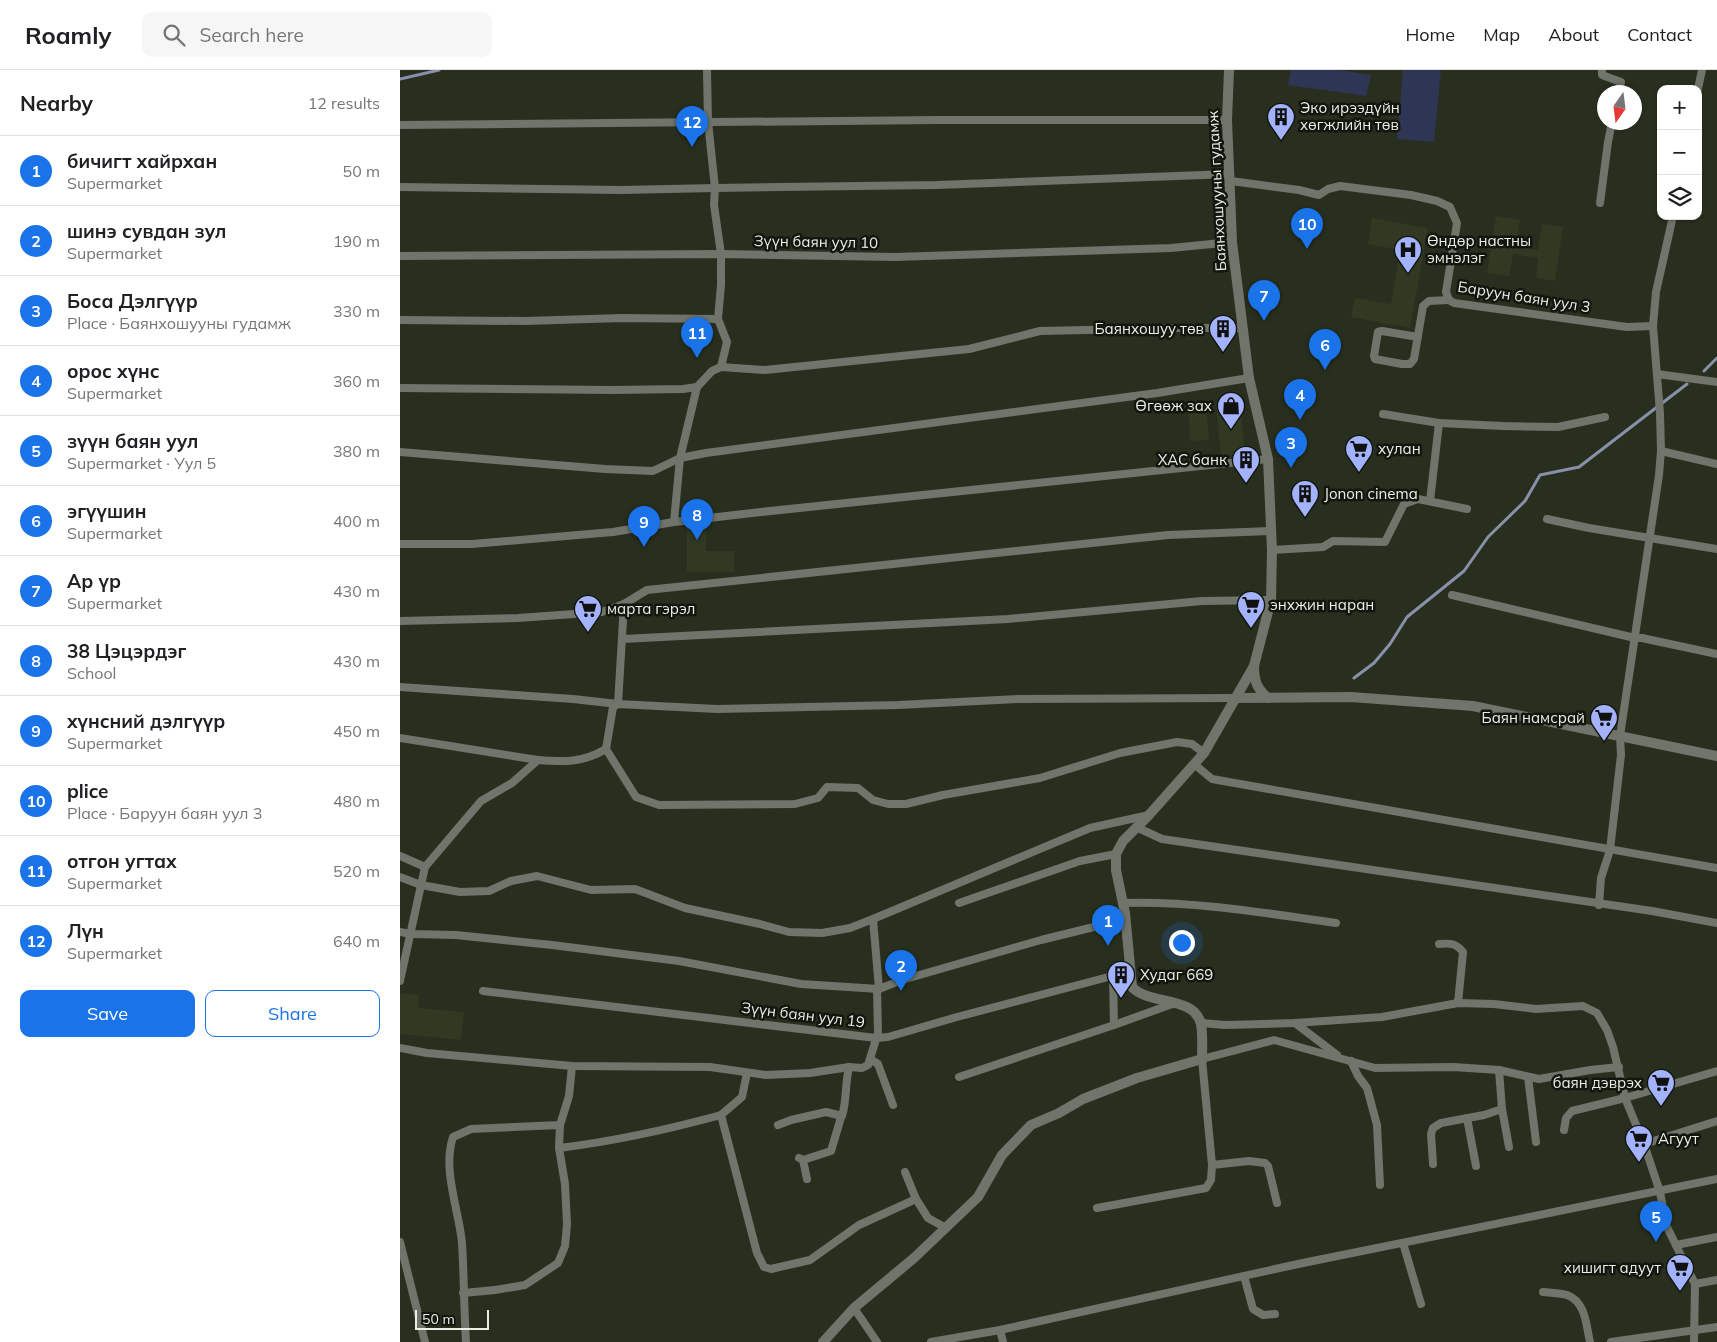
<!DOCTYPE html>
<html lang="en">
<head>
<meta charset="utf-8">
<style>
  :root { --surface:#fff; --page:#f6f6f6; --text:#202124; --muted:#757577; --line:#e0e0e0; --accent:#1a73e8 }
  body { margin:0; font-family:Mulish,sans-serif; background:var(--page); color:var(--text) }
  .controls { position:absolute; right:15px; top:15px; display:grid; overflow:hidden; border-radius:10px; box-shadow:0 1px 4px #0004 }
  .controls button { width:45px; height:45px; display:grid; place-items:center; padding:0; border:0; border-bottom:1px solid var(--line); background:var(--surface); color:var(--text); font:25px sans-serif }
  .compass { position:absolute; left:1197px; top:15px; width:45px; height:45px; border-radius:50%; background:var(--surface); box-shadow:0 1px 4px #0004; rotate:194deg }
  .scale { position:absolute; left:15px; bottom:12px; width:74px; box-sizing:border-box; padding-left:5px; border:2px solid #eaeee4; border-top:0; font-size:14px; line-height:18px; white-space:nowrap; color:#eaeee4; -webkit-text-stroke:4px #13160e; paint-order:stroke }
  .you { position:absolute; left:781px; top:872px; width:18px; height:18px; margin:-12px; border:4px solid #fff; border-radius:50%; background:#1a73e8; box-shadow:0 0 0 8px #1a73e833 }
  .badge { display:grid; place-items:center; width:32px; height:32px; border-radius:50%; background:var(--accent); color:#fff; font-size:16px; font-weight:700 }
  .pin { position:absolute; translate:-50% -41px; filter:drop-shadow(0 1px 2px #0008) }
  .pin::after { content:''; position:absolute; top:26px; width:18px; height:15px; background:inherit; clip-path:polygon(0 0,100% 0,50% 100%) }
  .list { margin:0; padding:0; list-style:none }
  h2 { display:flex; justify-content:space-between; align-items:center; height:65px; margin:0; padding:0 20px; font-size:21px }
  h2 small { font-size:16px; font-weight:400; color:var(--muted) }
  .list li { display:grid; grid-template-columns:32px 1fr auto; gap:15px; align-items:center; box-sizing:border-box; height:70px; padding:0 20px; border-top:1px solid var(--line) }
  .list b { display:block; font-size:19px; white-space:nowrap }
  .list p { margin:0; font-size:16px; white-space:nowrap; color:var(--muted) }
  .list em { font-size:16px; font-style:normal; color:var(--muted) }
  .actions { display:flex; gap:10px; padding:15px 20px }
  .actions a { flex:1; padding:11px 0; border:1px solid var(--accent); border-radius:10px; text-align:center; font-size:18px; color:var(--accent) }
  .actions .main { background:var(--accent); color:#fff }
  .icon { flex:none; width:28px; height:28px; fill:none; stroke:currentColor; stroke-width:2; stroke-linecap:round; stroke-linejoin:round }
  .map { position:relative; flex:none; width:1317px; height:1272px; overflow:hidden }
  header { display:flex; align-items:center; gap:30px; box-sizing:border-box; height:70px; padding:0 25px; background:var(--surface); border-bottom:1px solid var(--line) }
  header strong { font-size:24px }
  nav { display:flex; gap:28px; margin-inline-start:auto; font-size:18px }
  .search { width:350px; height:45px; background:var(--page); display:flex; align-items:center; gap:12px; box-sizing:border-box; padding:0 18px; border-radius:10px; color:var(--muted); font-size:19px }
  main { display:flex }
  aside { flex:1; background:var(--surface) }
  .map>svg:first-child { display:block }
  .built { fill:#313922 }
  .green { fill:#2f3555 }
  .lines { fill:none; stroke-linecap:round; stroke-linejoin:round }
  .stream { stroke:#8990a9; stroke-width:3 }
  .minor { stroke:#70746b; stroke-width:8 }
  .tertiary { stroke:#70746b; stroke-width:10 }
  .labels { text-anchor:middle; stroke-width:5; stroke-linejoin:round; paint-order:stroke }
  .poi-label { font-size:15px; fill:#eaeee4; stroke:#13160e; text-anchor:start }
  .street-label { font-size:15px; fill:#eaeee4; stroke:#13160e }
</style>
</head>
<body>
<header>
<strong>Roamly</strong>
<div class="search"><svg class="icon" aria-label="search" viewBox="0 0 24 24"><circle cx="10" cy="10" r="6"/><path d="M15 15l6 6"/></svg>Search here</div>
<nav><a>Home</a><a>Map</a><a>About</a><a>Contact</a></nav>
</header>
<main>
<aside>
<h2>Nearby<small>12 results</small></h2>
<ul class="list">
<li><span class="badge">1</span><div><b>бичигт хайрхан</b><p>Supermarket</p></div><em>50 m</em></li>
<li><span class="badge">2</span><div><b>шинэ сувдан зул</b><p>Supermarket</p></div><em>190 m</em></li>
<li><span class="badge">3</span><div><b>Боса Дэлгүүр</b><p>Place · Баянхошууны гудамж</p></div><em>330 m</em></li>
<li><span class="badge">4</span><div><b>орос хүнс</b><p>Supermarket</p></div><em>360 m</em></li>
<li><span class="badge">5</span><div><b>зүүн баян уул</b><p>Supermarket · Уул 5</p></div><em>380 m</em></li>
<li><span class="badge">6</span><div><b>эгүүшин</b><p>Supermarket</p></div><em>400 m</em></li>
<li><span class="badge">7</span><div><b>Ар үр</b><p>Supermarket</p></div><em>430 m</em></li>
<li><span class="badge">8</span><div><b>38 Цэцэрдэг</b><p>School</p></div><em>430 m</em></li>
<li><span class="badge">9</span><div><b>хүнсний дэлгүүр</b><p>Supermarket</p></div><em>450 m</em></li>
<li><span class="badge">10</span><div><b>plice</b><p>Place · Баруун баян уул 3</p></div><em>480 m</em></li>
<li><span class="badge">11</span><div><b>отгон угтах</b><p>Supermarket</p></div><em>520 m</em></li>
<li><span class="badge">12</span><div><b>Лүн</b><p>Supermarket</p></div><em>640 m</em></li>
</ul>
<div class="actions"><a class="main">Save</a><a>Share</a></div>
</aside>
<div class="map">
<svg width="1317" height="1272" viewBox="0 0 1317 1272">
  <rect width="100%" height="100%" fill="#292f1e"/>
  <g class="built">
    <polygon points="1096,146 1120,150 1116,176 1138,180 1142,154 1163,157 1155,211 1136,208 1138,188 1113,184 1109,206 1087,203"/>
    <polygon points="972,148 1028,158 1010,258 951,247 955,228 991,234 1000,180 968,174"/>
    <polygon points="806,333 809,370 790,371 788,334"/>
    <polygon points="840,335 845,384 821,386 816,337"/>
    <polygon points="287,458 306,458 306,481 334,481 334,502 287,502"/>
    <polygon points="0,923 19,925 18,938 64,942 61,970 0,964"/>
  </g>
  <g class="green">
    <polygon points="891,0 938,0 971,5 966,26 888,15"/>
    <polygon points="1003,0 1041,0 1034,72 997,69"/>
  </g>
  <g class="lines">
    <g class="stream">
      <polyline points="0,9 39,0"/>
      <polyline points="1304,301 1317,288"/>
      <polyline points="954,608 974,593 990,574 1007,547 1064,501 1088,467 1125,431 1140,405 1179,397 1287,314"/>
    </g>
    <g class="minor">
      <polyline points="1202,0 1202,5 1221,12 1219,22"/>
      <polyline points="1298,19 1302,0"/>
      <polyline points="0,55 538,50 827,50"/>
      <polyline points="831,111 899,120 919,125 928,119 940,116 1011,125 1037,131 1050,137 1057,153 1046,222 1049,230 1054,233 1227,257 1253,256"/>
      <polyline points="0,117 221,120 315,118 537,115 830,104"/>
      <polyline points="1200,133 1208,72 1212,52"/>
      <polyline points="0,186 321,184 495,187 771,178 832,172"/>
      <polyline points="0,250 125,251 222,248 318,249"/>
      <polyline points="1018,267 982,261 978,262 974,286 975,289 1002,294 1010,294 1014,289 1023,236 1029,231 1049,230"/>
      <polyline points="321,297 365,300 569,279 640,261 779,258 843,258"/>
      <polyline points="1257,304 1317,312"/>
      <polyline points="0,318 213,320 283,319 297,317"/>
      <polyline points="983,344 1039,353 1103,356 1158,357 1205,347"/>
      <polyline points="1261,381 1317,394"/>
      <polyline points="0,382 205,399 253,401 280,388 306,383 757,323 849,308"/>
      <polyline points="1030,431 1039,353"/>
      <polyline points="1147,449 1189,458 1317,479"/>
      <polyline points="274,452 280,388 297,317 312,301 321,297 327,272 318,249 321,215 321,184 314,135 315,118 308,52 307,0"/>
      <polyline points="0,474 72,474 213,462 274,452 361,442 868,389"/>
      <polyline points="872,480 923,477 933,471 985,472 1004,434 1018,429 1067,439"/>
      <polyline points="1052,525 1235,568 1242,568 1317,584"/>
      <polyline points="0,551 118,548 202,542 224,534 247,520 768,465 870,461"/>
      <polyline points="223,569 608,549 802,531 871,530"/>
      <polyline points="0,617 173,629 218,634 317,639 498,635 619,629 835,628"/>
      <polyline points="0,668 138,690"/>
      <polyline points="206,679 236,727 259,735 395,734 418,728 427,717 458,718 473,730 488,734 506,734 543,725 640,708 720,683 777,672 792,674 804,683"/>
      <polyline points="794,694 812,709 1317,798"/>
      <polyline points="736,757 762,769 1252,841 1317,853"/>
      <polyline points="0,786 25,797"/>
      <polyline points="0,807 21,815 60,822 89,821 111,811 137,806 191,820 235,819 285,838 360,854 389,862 422,863 450,858 473,849 690,758 749,745"/>
      <polyline points="559,833 680,791 716,784"/>
      <path d="M724 833C795 831 865 843 936 853"/>
      <polyline points="1199,835 1201,808 1210,780 1221,685 1220,666 1259,405 1261,381 1260,343 1253,256 1256,222 1273,146"/>
      <polyline points="473,849 479,919"/>
      <polyline points="0,862 11,864 56,865 152,875 279,891 401,914 479,919 502,910 641,870 710,853 725,843"/>
      <path d="M1039 874C1050 873 1056 873 1063 882L1058 933"/>
      <path d="M0 911 25 797 81 731 112 713 138 690C164 692 182 693 206 679L213 637 218 634 224 534"/>
      <polyline points="83,921 476,968 488,967 557,947 731,901"/>
      <polyline points="801,953 825,955 895,953 982,947 1058,933 1094,934 1136,939 1183,936 1197,943 1207,960 1213,977 1225,1028 1244,1074 1260,1122 1266,1155 1295,1214 1294,1272"/>
      <polyline points="895,953 937,985"/>
      <polyline points="714,955 775,933"/>
      <polyline points="0,978 27,983 172,996 310,997 366,1005 410,1003 449,997 462,998 468,995 478,963 477,919"/>
      <polyline points="470,989 478,994 493,1035"/>
      <polyline points="951,991 958,1006 967,1018 977,1055 980,1115"/>
      <polyline points="1099,1000 1102,1039 1109,1077"/>
      <polyline points="347,1003 342,1027 321,1045 357,1183 364,1197 371,1199 410,1190 459,1155 516,1129"/>
      <polyline points="559,1007 714,955 713,906"/>
      <polyline points="1128,1007 1136,1072"/>
      <polyline points="1067,1048 1076,1096"/>
      <path d="M378 1055 391 1050 426 1042 442 1046C447 1030 445 1013 449 997"/>
      <polyline points="1164,1060 1166,1048 1172,1041 1225,1028 1317,1001"/>
      <polyline points="1244,1074 1317,1051"/>
      <path d="M159 1078C216 1071 266 1060 321 1045"/>
      <polyline points="399,1088 403,1090 431,1081 442,1044"/>
      <polyline points="403,1090 407,1109"/>
      <polyline points="1033,1094 1031,1064 1033,1058 1041,1053 1084,1045 1102,1039"/>
      <polyline points="812,1095 849,1091 865,1093 868,1096 877,1133"/>
      <polyline points="505,1102 516,1129 528,1148 546,1158"/>
      <polyline points="697,1138 806,1118 811,1110 812,1095 802,989 874,970 975,998 1053,997 1099,1000 1139,1009 1190,1000 1219,997"/>
      <polyline points="0,1172 25,1272"/>
      <polyline points="1003,1173 1021,1234"/>
      <polyline points="1276,1175 1317,1167"/>
      <polyline points="844,1206 853,1239 863,1245 875,1244"/>
      <polyline points="1295,1214 1317,1210"/>
      <path d="M1143 1222C1151 1223 1160 1223 1167 1225 1186 1232 1186 1255 1190 1272"/>
      <polyline points="63,1223 95,1220 125,1215 158,1193 165,1176 167,1154 165,1114 159,1078 160,1055 169,1026 172,996"/>
      <polyline points="454,1238 477,1272"/>
      <polyline points="600,1260 603,1272"/>
      <path d="M66 1272C64 1239 64 1206 62 1173 59 1140 42 1100 53 1067L71 1059 160 1055"/>
      <polyline points="531,1272 600,1260 898,1194 1317,1109"/>
      <polyline points="1211,1272 1317,1257"/>
    </g>
    <g class="tertiary">
      <path d="M829 0 827 50 832 172 849 308 868 389 872 480 871 530 854 596C854 611 857 619 868 628"/>
      <polyline points="835,628 951,627 1073,636 1317,686"/>
      <path d="M423 1272 454 1238 514 1188 578 1127 602 1085 631 1055 659 1043 683 1029 737 1008 802 989C802 978 803 964 801 954 794 925 750 936 732 917L725 843 716 800V784L723 771 749 745 804 683 854 596"/>
    </g>
  </g>
  <defs>
    <symbol id="building-pin" viewBox="-11 -11 22 30"><path d="M0 17L-7.5 6A9.5 9.5 0 1 1 7.5 6Z" fill="#a3b2fd" stroke="#13160e"/><path d="M-4-6H4V6H1V3H-1V6H-4ZM-2.5-4.3h1.7v1.8h-1.7ZM.8-4.3h1.7v1.8H.8ZM-2.5-1h1.7V.8h-1.7ZM.8-1h1.7V.8H.8Z" fill="#111"/></symbol>
    <symbol id="hospital-pin" viewBox="-11 -11 22 30"><path d="M0 17L-7.5 6A9.5 9.5 0 1 1 7.5 6Z" fill="#a3b2fd" stroke="#13160e"/><path d="M-5-5h3v3.5h4V-5h3V5h-3V1.5h-4V5h-3Z" fill="#111"/></symbol>
    <symbol id="shop-pin" viewBox="-11 -11 22 30"><path d="M0 17L-7.5 6A9.5 9.5 0 1 1 7.5 6Z" fill="#a3b2fd" stroke="#13160e"/><path d="M-5-2.5h2.3a2.7 3.5 0 0 1 5.4 0H5L5.5 6h-11ZM-1.5-2.5h3a1.5 2.3 0 0 0-3 0Z" fill="#111"/></symbol>
    <symbol id="supermarket-pin" viewBox="-11 -11 22 30"><path d="M0 17L-7.5 6A9.5 9.5 0 1 1 7.5 6Z" fill="#a3b2fd" stroke="#13160e"/><path d="M-6-5.5h2.5l.6 2H6L4.5 2H-2.5L-4.4-4H-6ZM-1.5 3.2a1.3 1.3 0 1 0 .1 0ZM3 3.2a1.3 1.3 0 1 0 .1 0Z" fill="#111"/></symbol>
  </defs>
  <g fill-rule="evenodd">
    <use href="#building-pin" x="865" y="31" width="32" height="43"/>
    <use href="#hospital-pin" x="992" y="164" width="32" height="43"/>
    <use href="#building-pin" x="807" y="243" width="32" height="43"/>
    <use href="#shop-pin" x="815" y="320" width="32" height="43"/>
    <use href="#supermarket-pin" x="943" y="363" width="32" height="43"/>
    <use href="#building-pin" x="830" y="374" width="32" height="43"/>
    <use href="#building-pin" x="889" y="408" width="32" height="43"/>
    <use href="#supermarket-pin" x="835" y="519" width="32" height="43"/>
    <use href="#supermarket-pin" x="172" y="523" width="32" height="43"/>
    <use href="#supermarket-pin" x="1188" y="632" width="32" height="43"/>
    <use href="#building-pin" x="705" y="889" width="32" height="43"/>
    <use href="#supermarket-pin" x="1245" y="997" width="32" height="43"/>
    <use href="#supermarket-pin" x="1223" y="1053" width="32" height="43"/>
    <use href="#supermarket-pin" x="1264" y="1182" width="32" height="43"/>
  </g>
  <g class="labels">
    <g class="poi-label">
      <text x="900" y="43">Эко ирээдүйн<tspan x="900" dy="17">хөгжлийн төв</tspan></text>
      <text x="1027" y="176">Өндөр настны<tspan x="1027" dy="17">эмнэлэг</tspan></text>
      <text x="804" y="264" text-anchor="end">Баянхошуу төв</text>
      <text x="812" y="341" text-anchor="end">Өгөөж зах</text>
      <text x="978" y="384">хулан</text>
      <text x="827" y="395" text-anchor="end">ХАС банк</text>
      <text x="924" y="429">Jonon cinema</text>
      <text x="870" y="540">энхжин наран</text>
      <text x="207" y="544">марта гэрэл</text>
      <text x="1185" y="653" text-anchor="end">Баян намсрай</text>
      <text x="740" y="910">Худаг 669</text>
      <text x="1242" y="1018" text-anchor="end">баян дэврэх</text>
      <text x="1258" y="1074">Агуут</text>
      <text x="1261" y="1203" text-anchor="end">хишигт адуут</text>
    </g>
    <g class="street-label">
      <text transform="translate(817 121) rotate(-93)" y="5">Баянхошууны гудамж</text>
      <text transform="translate(416 172) rotate(1)" y="5">Зүүн баян уул 10</text>
      <text transform="translate(1124 227) rotate(9)" y="5">Баруун баян уул 3</text>
      <text transform="translate(403 945) rotate(7)" y="5">Зүүн баян уул 19</text>
    </g>
  </g>
</svg>
<div class="controls">
<button>+</button>
<button>−</button>
<button><svg class="icon" aria-label="layers" viewBox="0 0 24 24"><path d="M12 4l9 5-9 5-9-5zM3 14l9 5 9-5"/></svg></button>
</div>
<svg class="compass" viewBox="-18 -18 36 36"><path d="M0-13l5 13h-10z" fill="#e53935"/><path d="M0 13l5-13h-10z" fill="#757577"/></svg>
<div class="scale">50 m</div>
<div class="you"></div>
<div class="pin badge" style="left:708px;top:876px">1</div>
<div class="pin badge" style="left:501px;top:921px">2</div>
<div class="pin badge" style="left:891px;top:398px">3</div>
<div class="pin badge" style="left:900px;top:350px">4</div>
<div class="pin badge" style="left:1256px;top:1172px">5</div>
<div class="pin badge" style="left:925px;top:300px">6</div>
<div class="pin badge" style="left:864px;top:251px">7</div>
<div class="pin badge" style="left:297px;top:470px">8</div>
<div class="pin badge" style="left:244px;top:477px">9</div>
<div class="pin badge" style="left:907px;top:179px">10</div>
<div class="pin badge" style="left:297px;top:288px">11</div>
<div class="pin badge" style="left:292px;top:77px">12</div>
</div>
</main>
</body>
</html>
